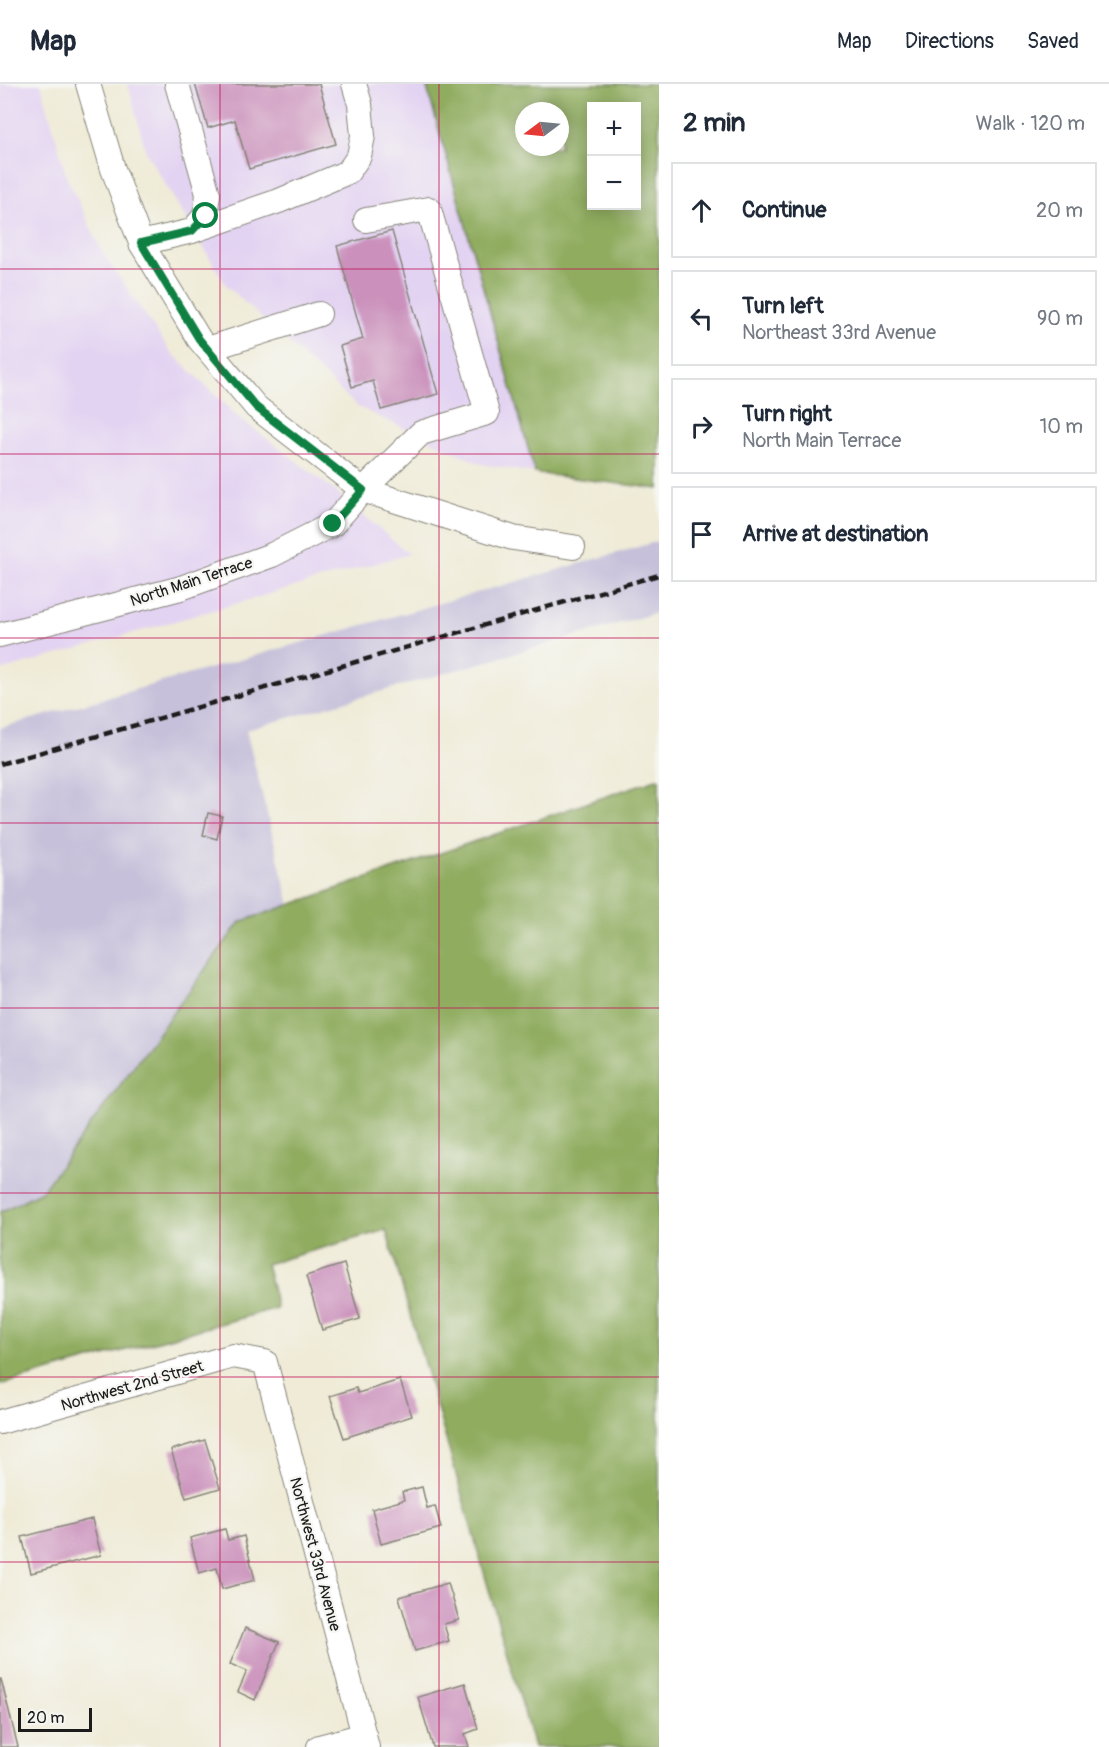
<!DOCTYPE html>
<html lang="en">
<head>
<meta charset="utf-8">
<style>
  :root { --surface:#fff; --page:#f2f2f3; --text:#1f2937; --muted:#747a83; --line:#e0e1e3 }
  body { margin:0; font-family:Pangolin,sans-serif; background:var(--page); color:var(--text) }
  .controls { position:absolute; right:18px; top:18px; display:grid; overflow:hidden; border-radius:0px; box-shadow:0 3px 15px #0003 }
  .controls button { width:54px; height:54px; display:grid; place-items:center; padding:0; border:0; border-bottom:2px solid var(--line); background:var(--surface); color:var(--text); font:30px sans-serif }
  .compass { position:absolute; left:515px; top:18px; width:54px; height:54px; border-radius:50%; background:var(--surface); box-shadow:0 3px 15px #0003; rotate:254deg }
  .scale { position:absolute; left:18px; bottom:15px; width:74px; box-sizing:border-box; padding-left:6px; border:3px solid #1c1c1c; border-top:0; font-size:16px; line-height:21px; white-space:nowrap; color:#1c1c1c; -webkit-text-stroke:4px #f6f6f2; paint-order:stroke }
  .stop { position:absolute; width:18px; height:18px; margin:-14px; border:4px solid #0b8043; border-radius:50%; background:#fff }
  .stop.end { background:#0b8043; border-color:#fff; box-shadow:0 2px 6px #0008 }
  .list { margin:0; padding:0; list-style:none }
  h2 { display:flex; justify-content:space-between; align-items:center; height:78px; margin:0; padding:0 24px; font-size:26px }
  h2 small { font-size:20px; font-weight:400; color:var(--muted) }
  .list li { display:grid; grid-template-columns:39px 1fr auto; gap:18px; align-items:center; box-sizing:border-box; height:96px; margin:0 12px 12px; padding:0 12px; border:2px solid var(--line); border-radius:0px }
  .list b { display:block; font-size:22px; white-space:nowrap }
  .list p { margin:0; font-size:20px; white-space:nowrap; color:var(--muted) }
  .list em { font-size:20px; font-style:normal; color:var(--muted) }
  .icon { flex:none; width:33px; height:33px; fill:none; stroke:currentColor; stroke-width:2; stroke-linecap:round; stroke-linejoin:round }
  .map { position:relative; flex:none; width:659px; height:1663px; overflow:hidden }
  header { display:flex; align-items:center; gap:36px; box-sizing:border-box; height:84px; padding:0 30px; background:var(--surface); border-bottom:2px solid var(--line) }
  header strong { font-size:28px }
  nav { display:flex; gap:33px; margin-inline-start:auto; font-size:21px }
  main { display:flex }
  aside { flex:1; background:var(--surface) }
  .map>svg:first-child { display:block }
  .built { fill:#e3d3f2 }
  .industrial { fill:#c6c0da }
  .forest { fill:#8fac5f; stroke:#56643e; stroke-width:1.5; fill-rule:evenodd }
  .building { fill:#cb91bc }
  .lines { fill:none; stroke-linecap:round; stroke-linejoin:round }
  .minor-casing { stroke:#86847a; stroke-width:26 }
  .minor { stroke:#fff; stroke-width:24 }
  .rail { stroke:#1c1c1c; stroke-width:4.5; stroke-dasharray:9 4.5; stroke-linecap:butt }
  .route { stroke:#0b8043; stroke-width:8 }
  .grid { fill:none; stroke:#c2185b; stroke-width:1.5; stroke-opacity:0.55 }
  .labels { text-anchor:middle; stroke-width:4.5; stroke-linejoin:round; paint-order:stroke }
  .street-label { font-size:16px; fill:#1c1c1c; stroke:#f6f6f2 }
</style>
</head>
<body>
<header>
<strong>Map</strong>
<nav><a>Map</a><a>Directions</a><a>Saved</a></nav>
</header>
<main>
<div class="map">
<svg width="659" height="1663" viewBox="0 0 659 1663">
  <rect width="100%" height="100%" fill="#f6f6f2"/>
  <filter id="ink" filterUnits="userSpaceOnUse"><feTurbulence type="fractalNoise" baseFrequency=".0167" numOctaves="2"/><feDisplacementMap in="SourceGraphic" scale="12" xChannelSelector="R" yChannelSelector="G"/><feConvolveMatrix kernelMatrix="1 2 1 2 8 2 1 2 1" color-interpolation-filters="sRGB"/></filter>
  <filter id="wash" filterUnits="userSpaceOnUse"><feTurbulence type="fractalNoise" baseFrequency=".008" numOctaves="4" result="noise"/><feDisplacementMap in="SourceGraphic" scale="24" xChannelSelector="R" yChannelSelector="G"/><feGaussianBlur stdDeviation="1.35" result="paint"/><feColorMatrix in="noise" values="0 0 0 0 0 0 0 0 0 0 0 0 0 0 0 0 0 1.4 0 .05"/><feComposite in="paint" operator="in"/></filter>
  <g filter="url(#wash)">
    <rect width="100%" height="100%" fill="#efebd7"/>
    <g class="built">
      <polygon points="0,0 41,0 67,94 104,171 170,267 237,332 329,402 409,470 0,587"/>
      <polygon points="128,0 426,0 535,389 481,380 358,323 226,201 146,68"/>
    </g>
    <polygon class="industrial" points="659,457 659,528 246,646 290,821 386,1146 266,1180 277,1224 0,1301 0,644"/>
    <g class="forest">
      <path d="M426 0H659V405L535 389ZM592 22H636V122H592ZM524 27H560V63H524Z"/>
      <polygon points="659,694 659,1663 534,1663 386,1146 266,1180 277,1224 0,1301 0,1128 42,1107 240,838"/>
    </g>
    <g id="blocks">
      <g class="building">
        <polygon points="195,0 319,0 336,60 249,85 235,36 208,44"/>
        <polygon points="392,147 438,310 381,326 373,297 352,303 340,262 363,255 337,162"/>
        <polygon points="208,729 222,732 217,755 203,751"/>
        <polygon points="344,1180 360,1235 322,1246 306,1192"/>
        <polygon points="400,1296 412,1332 344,1354 330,1312 356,1304 358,1309"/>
        <polygon points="205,1356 220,1404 186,1414 171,1366"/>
        <polygon points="422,1403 427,1424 435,1422 441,1444 381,1460 372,1425 404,1416 402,1408"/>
        <polygon points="92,1435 101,1471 31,1489 22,1453"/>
        <polygon points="225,1445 228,1456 244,1452 255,1496 222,1505 217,1484 199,1489 190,1454"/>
        <polygon points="448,1499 459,1536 444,1540 449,1557 415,1567 399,1513"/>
        <polygon points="245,1544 279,1558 255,1616 238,1608 247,1587 230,1580"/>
        <polygon points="0,1595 1,1595 18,1663 0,1663"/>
        <polygon points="465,1599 478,1645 465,1650 469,1663 433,1663 418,1613"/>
      </g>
    </g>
  </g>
  <g filter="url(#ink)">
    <use href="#blocks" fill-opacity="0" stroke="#86847a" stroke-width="1.5"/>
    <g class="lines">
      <defs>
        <g id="minor">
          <polyline points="88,0 113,85 141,159 199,255 256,323 363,406 513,454 573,463"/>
          <polyline points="192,147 279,117 348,88 359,72 363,52 360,20 354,0"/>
          <polyline points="141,159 192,147 205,132 208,110 177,0"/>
          <polyline points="208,265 319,230"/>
          <polyline points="0,551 181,504 272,471 333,440 363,406 421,349 487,329 429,125 366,136"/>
          <polyline points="0,1338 233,1272 265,1278 367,1663"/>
          <polyline points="319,1663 364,1651"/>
        </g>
      </defs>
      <use href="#minor" class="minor-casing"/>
      <use href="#minor" class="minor"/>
      <polyline class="rail" points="0,680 659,491"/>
    </g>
  </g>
  <g class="lines" filter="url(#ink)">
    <polyline class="route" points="206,132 192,147 141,159 199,255 256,323 363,406 333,440"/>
  </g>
  <path class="grid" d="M220 0V1663M439 0V1663M0 185H659M0 370H659M0 554H659M0 739H659M0 924H659M0 1109H659M0 1293H659M0 1478H659"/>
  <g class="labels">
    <g class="street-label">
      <text transform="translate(191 497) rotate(-18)" y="6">North Main Terrace</text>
      <text transform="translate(132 1301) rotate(-16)" y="6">Northwest 2nd Street</text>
      <text transform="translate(316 1470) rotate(75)" y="6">Northwest 33rd Avenue</text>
    </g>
  </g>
</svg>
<div class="controls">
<button>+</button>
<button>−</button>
</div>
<svg class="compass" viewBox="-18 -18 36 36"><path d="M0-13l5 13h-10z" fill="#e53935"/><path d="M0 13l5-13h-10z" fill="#747a83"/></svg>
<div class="scale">20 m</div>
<div class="stop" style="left:206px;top:132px"></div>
<div class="stop end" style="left:333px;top:440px"></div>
</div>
<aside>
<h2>2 min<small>Walk · 120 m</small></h2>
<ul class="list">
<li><svg class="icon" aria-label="ahead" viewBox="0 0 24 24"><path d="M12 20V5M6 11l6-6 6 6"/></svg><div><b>Continue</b></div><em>20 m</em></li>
<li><svg class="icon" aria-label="left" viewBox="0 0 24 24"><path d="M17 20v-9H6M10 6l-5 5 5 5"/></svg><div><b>Turn left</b><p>Northeast 33rd Avenue</p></div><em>90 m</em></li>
<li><svg class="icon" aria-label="right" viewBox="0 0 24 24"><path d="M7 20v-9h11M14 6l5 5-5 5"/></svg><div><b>Turn right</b><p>North Main Terrace</p></div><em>10 m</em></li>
<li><svg class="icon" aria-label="arrive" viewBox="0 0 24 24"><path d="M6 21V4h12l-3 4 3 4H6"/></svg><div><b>Arrive at destination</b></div></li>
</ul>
</aside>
</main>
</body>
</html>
